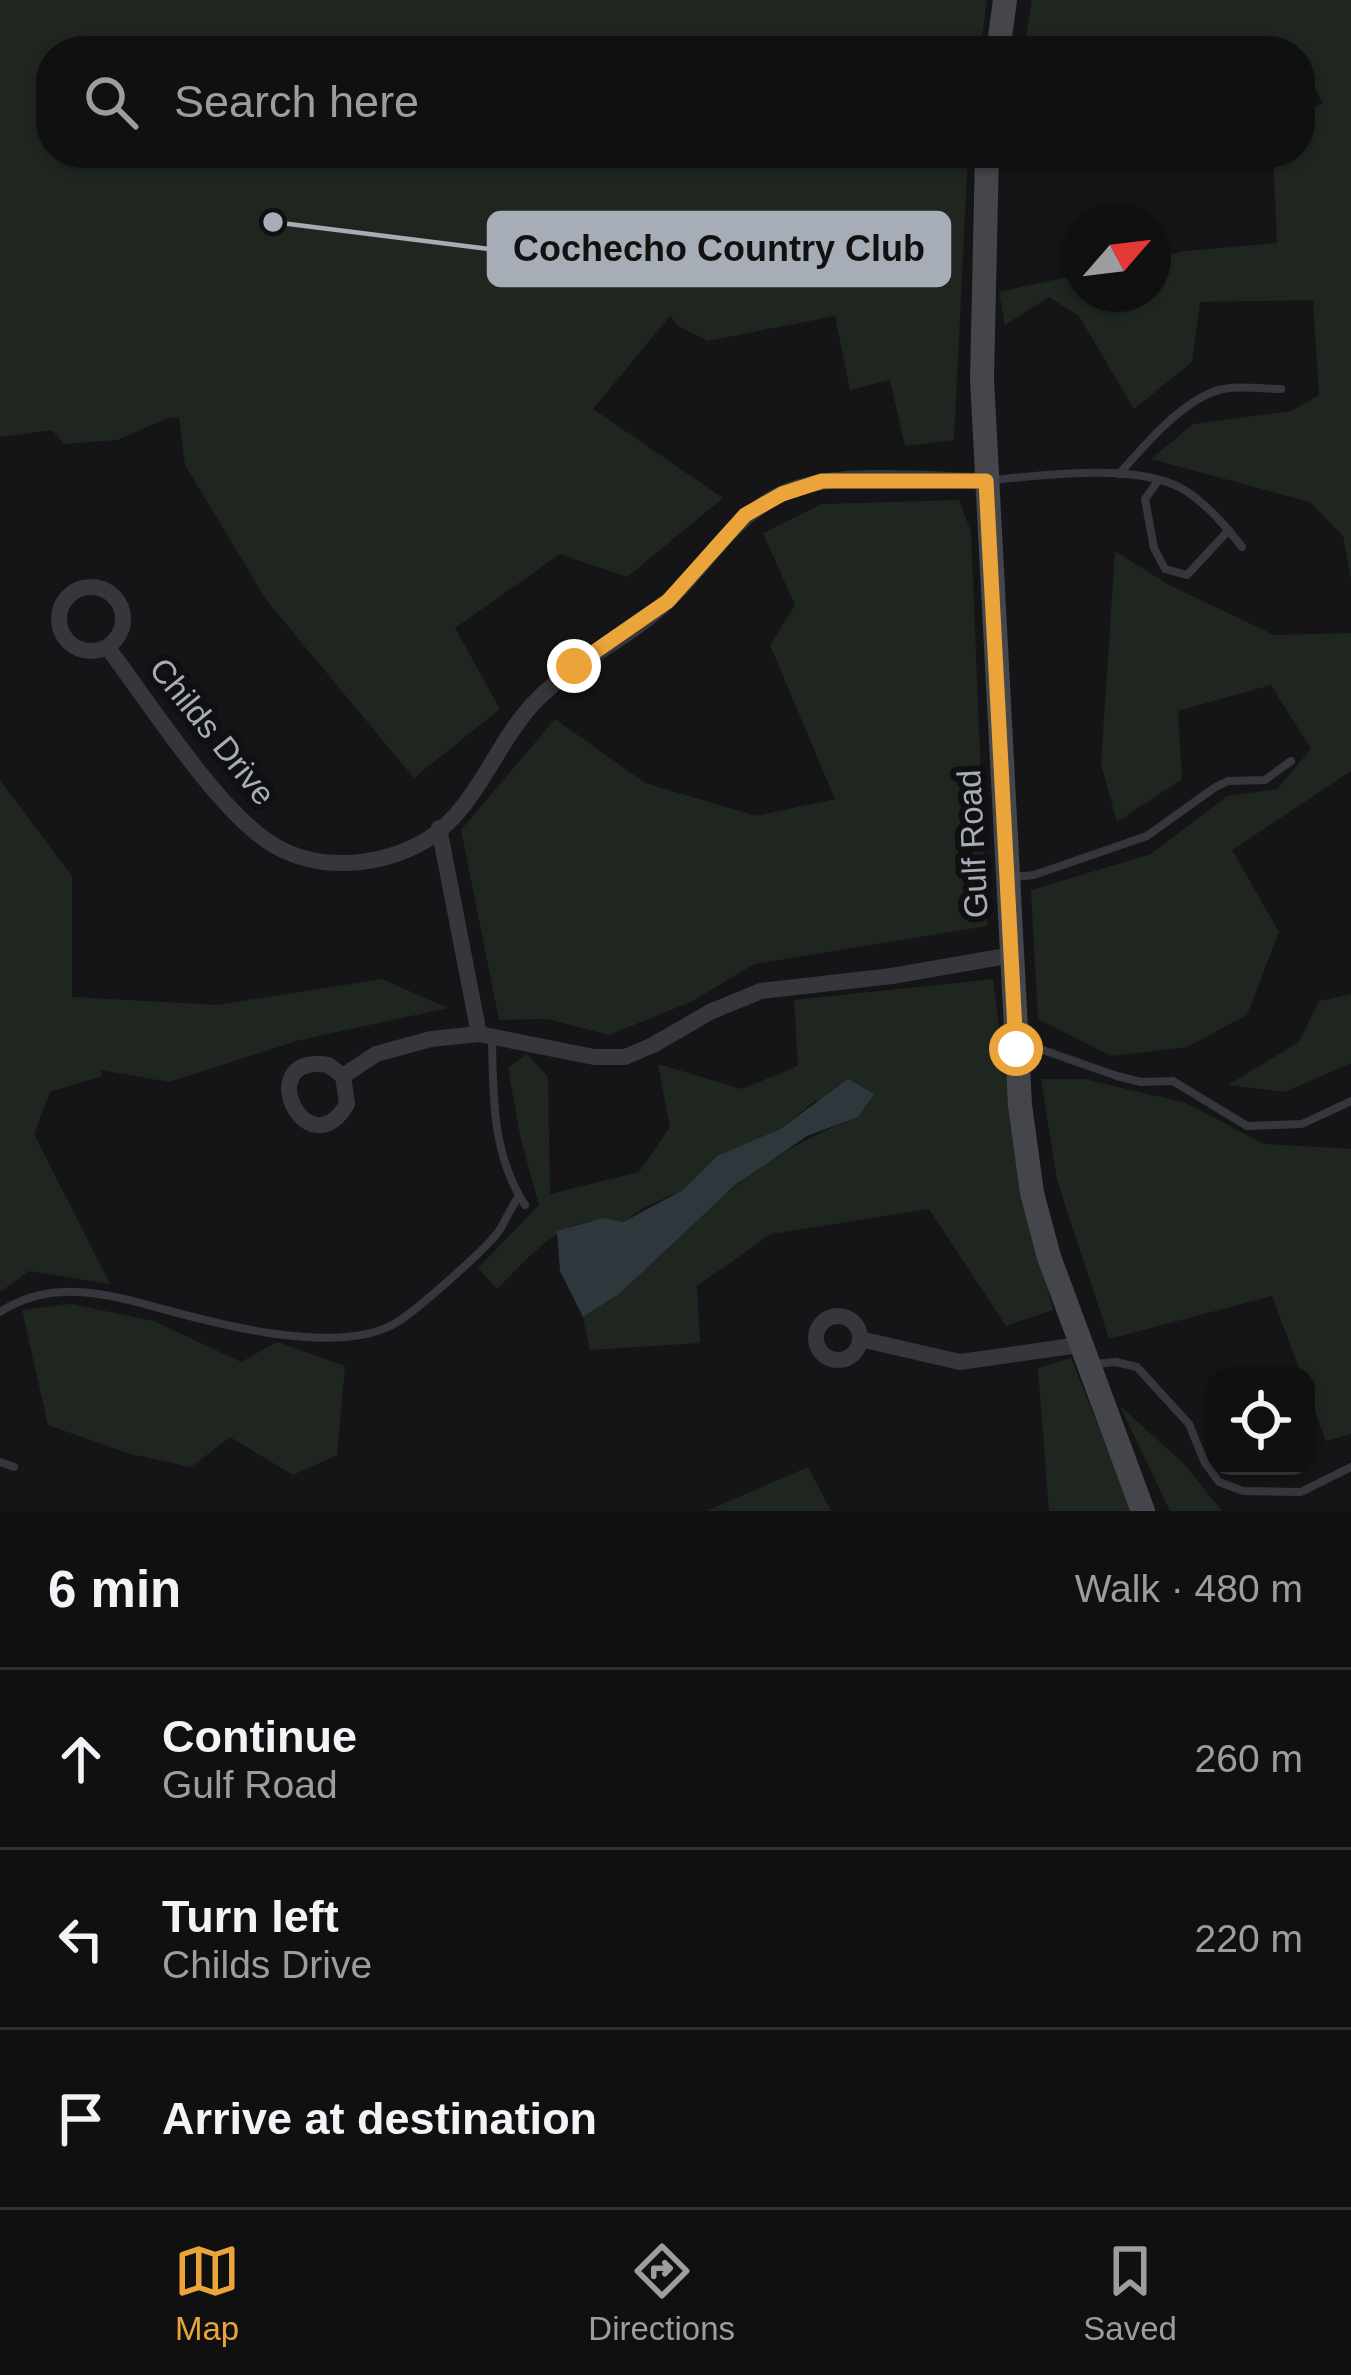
<!DOCTYPE html>
<html lang="en">
<head>
<meta charset="utf-8">
<style>
  :root { --surface:#101011; --page:#19191a; --text:#f1f3f6; --muted:#9c9d9f; --line:#303031; --accent:#eaa43a }
  body { margin:0; font-family:Arial,sans-serif; background:var(--page); color:var(--text) }
  .controls { position:absolute; right:36px; bottom:36px; display:grid; overflow:hidden; border-radius:24px; box-shadow:0 3px 9px #0004 }
  .controls button { width:108px; height:108px; display:grid; place-items:center; padding:0; border:0; border-bottom:3px solid var(--line); background:var(--surface); color:var(--text); font:60px sans-serif }
  .compass { position:absolute; left:1063px; top:204px; width:108px; height:108px; border-radius:50%; background:var(--surface); box-shadow:0 3px 9px #0004; rotate:62deg }
  .stop { position:absolute; width:36px; height:36px; margin:-27px; border:9px solid #eaa43a; border-radius:50%; background:#fff }
  .stop.end { background:#eaa43a; border-color:#fff; box-shadow:0 3px 12px #0008 }
  .list { margin:0; padding:0; list-style:none }
  h2 { display:flex; justify-content:space-between; align-items:center; height:156px; margin:0; padding:0 48px; font-size:51px }
  h2 small { font-size:39px; font-weight:400; color:var(--muted) }
  .list li { display:grid; grid-template-columns:78px 1fr auto; gap:36px; align-items:center; box-sizing:border-box; height:180px; padding:0 48px; border-top:3px solid var(--line) }
  .list b { display:block; font-size:45px; white-space:nowrap }
  .list p { margin:0; font-size:39px; white-space:nowrap; color:var(--muted) }
  .list em { font-size:39px; font-style:normal; color:var(--muted) }
  .icon { flex:none; width:66px; height:66px; fill:none; stroke:currentColor; stroke-width:2; stroke-linecap:round; stroke-linejoin:round }
  .map { position:relative; flex:none; width:1351px; height:1511px; overflow:hidden }
  .search { position:absolute; background:var(--surface); box-shadow:0 3px 9px #0004; left:36px; right:36px; top:36px; height:132px; display:flex; align-items:center; gap:30px; box-sizing:border-box; padding:0 42px; border-radius:48px; color:var(--muted); font-size:45px }
  .sheet { height:696px; background:var(--surface) }
  nav { display:flex; justify-content:space-around; align-items:center; box-sizing:border-box; height:168px; border-top:3px solid var(--line); background:var(--surface); font-size:33px; color:var(--muted) }
  nav a { display:grid; justify-items:center; gap:6px }
  nav .on { color:var(--accent) }
  .map>svg:first-child { display:block }
  .green { fill:#1f2620 }
  .water { fill:#2e373c }
  .lines { fill:none; stroke-linecap:round; stroke-linejoin:round }
  .lane { stroke:#36373c; stroke-width:8 }
  .street { stroke:#36373c; stroke-width:16 }
  .secondary { stroke:#44464b; stroke-width:24 }
  .route { stroke:#eaa43a; stroke-width:15 }
  .labels { text-anchor:middle; stroke-width:12; stroke-linejoin:round; paint-order:stroke }
  .street-label { font-size:33px; fill:#a7adb6; stroke:#101012 }
  .leader { fill:none; stroke:#a7adb6; stroke-width:4.5 }
  .callout-dot { fill:#a7adb6; stroke:#101012; stroke-width:4.5 }
  .callout { fill:#a7adb6; stroke:#a7adb6; stroke-width:4.5 }
  .callout-label { font-size:36px; text-anchor:middle; font-weight:bold; fill:#111 }
</style>
</head>
<body>
<div class="map">
<svg width="1351" height="1511" viewBox="0 0 1351 1511">
  <rect width="100%" height="100%" fill="#151517"/>
  <g class="green">
    <polygon points="0,0 987,0 980,51 51,51 51,153 968,153 954,440 905,446 890,380 850,390 835,316 708,341 678,326 670,316 593,409 723,498 627,577 560,554 455,628 500,709 414,778 267,601 185,465 179,417 168,418 117,440 64,444 52,430 0,437"/>
    <polygon points="1032,0 1351,0 1351,580 1343,536 1310,502 1151,459 1193,424 1291,411 1319,395 1313,300 1200,302 1192,362 1134,409 1079,316 1049,297 1005,325 999,292 1081,274 1081,294 1153,294 1153,258 1185,251 1277,243 1273,153 1300,153 1300,113 1323,103 1300,62 1300,51 1024,51"/>
    <polygon points="959,500 971,532 987,926 754,964 693,1001 609,1035 547,1019 499,1020 461,830 555,719 645,783 756,816 835,799 770,645 795,605 763,533 822,504"/>
    <polygon points="1115,551 1169,585 1274,635 1351,633 1351,771 1232,850 1279,932 1247,1015 1187,1047 1111,1056 1038,1019 1031,890 1151,854 1227,796 1277,789 1311,749 1271,685 1178,711 1182,779 1117,822 1101,764"/>
    <polygon points="0,780 72,876 72,997 217,1005 382,979 448,1008 300,1040 169,1082 101,1070 102,1076 50,1092 34,1134 110,1284 29,1271 0,1292"/>
    <path d="M993 979 1020 1185 1053 1310 1006 1326 929 1209 771 1234 697 1286 700 1343 590 1350 583 1317C623 1291 653 1259 688 1227 742 1177 789 1143 858 1117L816 1100 780 1129 717 1156 683 1190 645 1207 623 1222C565 1210 534 1253 497 1289L478 1268 539 1205 521 1140 508 1068 527 1054 548 1077 550 1194 639 1172 670 1127 658 1064 742 1089 798 1066 794 1000Z"/>
    <polygon points="1351,994 1351,1063 1285,1092 1228,1085 1299,1042 1319,1001"/>
    <polygon points="1041,1079 1084,1079 1186,1103 1264,1144 1351,1149 1351,1434 1326,1441 1306,1388 1306,1376 1302,1376 1272,1296 1109,1339 1057,1180"/>
    <polygon points="71,1304 154,1321 241,1362 277,1342 345,1366 337,1455 293,1475 230,1437 191,1467 127,1453 48,1425 22,1310"/>
    <polygon points="1071,1358 1132,1511 1049,1511 1038,1368"/>
    <polygon points="1120,1406 1185,1465 1222,1511 1170,1511"/>
    <polygon points="808,1467 831,1511 706,1511"/>
  </g>
  <polygon class="water" points="848,1079 874,1094 858,1117 807,1136 735,1185 620,1293 583,1317 560,1271 557,1231 603,1218 623,1222 683,1190 717,1156 780,1129"/>
  <g class="lines">
    <g class="lane">
      <path d="M1119 474C1144 446 1177 406 1213 392 1233 384 1260 389 1281 389"/>
      <path d="M993 480C1044 475 1134 463 1181 488 1203 500 1227 527 1242 547"/>
      <polyline points="1158,481 1145,499 1154,548 1165,569 1187,575 1229,530"/>
      <polyline points="1014,877 1034,875 1147,836 1214,788 1228,781 1265,780 1291,761"/>
      <path d="M492 1038C493 1095 492 1155 525 1205"/>
      <polyline points="1023,1043 1117,1076 1141,1082 1173,1081 1247,1126 1302,1124 1351,1101"/>
      <path d="M0 1312C45 1283 91 1290 141 1303 205 1321 331 1357 392 1325 411 1316 491 1245 501 1228 507 1217 512 1206 519 1196"/>
      <polyline points="1094,1364 1116,1362 1137,1367 1189,1424 1205,1463 1219,1482 1243,1491 1301,1492 1351,1467"/>
      <polyline points="0,1462 14,1467"/>
    </g>
    <g class="street">
      <circle cx="91" cy="619" r="32"/>
      <path d="M107 647C148 700 221 817 277 847 322 872 381 866 425 841 475 811 494 747 531 706 571 662 626 641 668 601 706 565 730 520 779 495 834 468 924 481 986 481"/>
      <polyline points="439,828 479,1034"/>
      <path d="M343 1076 347 1104C307 1172 250 1053 328 1065L343 1076 376 1054 431 1039 479 1034 594 1057H625L653 1045 710 1012 761 991 892 976 1012 955"/>
      <circle cx="838" cy="1338" r="22"/>
      <polyline points="860,1339 960,1362 1079,1345"/>
    </g>
    <g class="secondary">
      <polyline points="998,51 1005,0"/>
      <polyline points="987,153 982,379 1020,1105 1032,1193 1049,1257 1143,1511"/>
    </g>
  </g>
  <g class="lines">
    <polyline class="route" points="574,666 668,601 745,515 782,494 822,481 986,481 1016,1049"/>
  </g>
  <g class="labels">
    <g class="street-label">
      <text transform="translate(213 731) rotate(51)" y="12">Childs Drive</text>
      <text transform="translate(972 844) rotate(-93)" y="12">Gulf Road</text>
    </g>
  </g>
  <path class="leader" d="M273 222L489 249"/>
  <circle class="callout-dot" cx="273" cy="222" r="12"/>
  <rect class="callout" x="489" y="213" width="460" height="72" rx="12"/>
  <g class="callout-label">
    <text x="719" y="261">Cochecho Country Club</text>
  </g>
</svg>
<div class="controls">
<button><svg class="icon" aria-label="locate" viewBox="0 0 24 24"><circle cx="12" cy="12" r="6"/><path d="M12 2v4M12 18v4M2 12h4M18 12h4"/></svg></button>
</div>
<svg class="compass" viewBox="-18 -18 36 36"><path d="M0-13l5 13h-10z" fill="#e53935"/><path d="M0 13l5-13h-10z" fill="#9c9d9f"/></svg>
<div class="stop" style="left:1016px;top:1049px"></div>
<div class="stop end" style="left:574px;top:666px"></div>
<div class="search"><svg class="icon" aria-label="search" viewBox="0 0 24 24"><circle cx="10" cy="10" r="6"/><path d="M15 15l6 6"/></svg>Search here</div>
</div>
<section class="sheet">
<h2>6 min<small>Walk · 480 m</small></h2>
<ul class="list">
<li><svg class="icon" aria-label="ahead" viewBox="0 0 24 24"><path d="M12 20V5M6 11l6-6 6 6"/></svg><div><b>Continue</b><p>Gulf Road</p></div><em>260 m</em></li>
<li><svg class="icon" aria-label="left" viewBox="0 0 24 24"><path d="M17 20v-9H6M10 6l-5 5 5 5"/></svg><div><b>Turn left</b><p>Childs Drive</p></div><em>220 m</em></li>
<li><svg class="icon" aria-label="arrive" viewBox="0 0 24 24"><path d="M6 21V4h12l-3 4 3 4H6"/></svg><div><b>Arrive at destination</b></div></li>
</ul>
</section>
<nav>
<a class="on"><svg class="icon" aria-label="map" viewBox="0 0 24 24"><path d="M3 6l6-2 6 2 6-2v14l-6 2-6-2-6 2zM9 4v14M15 6v14"/></svg>Map</a>
<a><svg class="icon" aria-label="directions" viewBox="0 0 24 24"><path d="M12 3l9 9-9 9-9-9zM9 14v-3h6M13 9l2 2-2 2"/></svg>Directions</a>
<a><svg class="icon" aria-label="saved" viewBox="0 0 24 24"><path d="M7 4h10v16l-5-4-5 4z"/></svg>Saved</a>
</nav>
</body>
</html>
